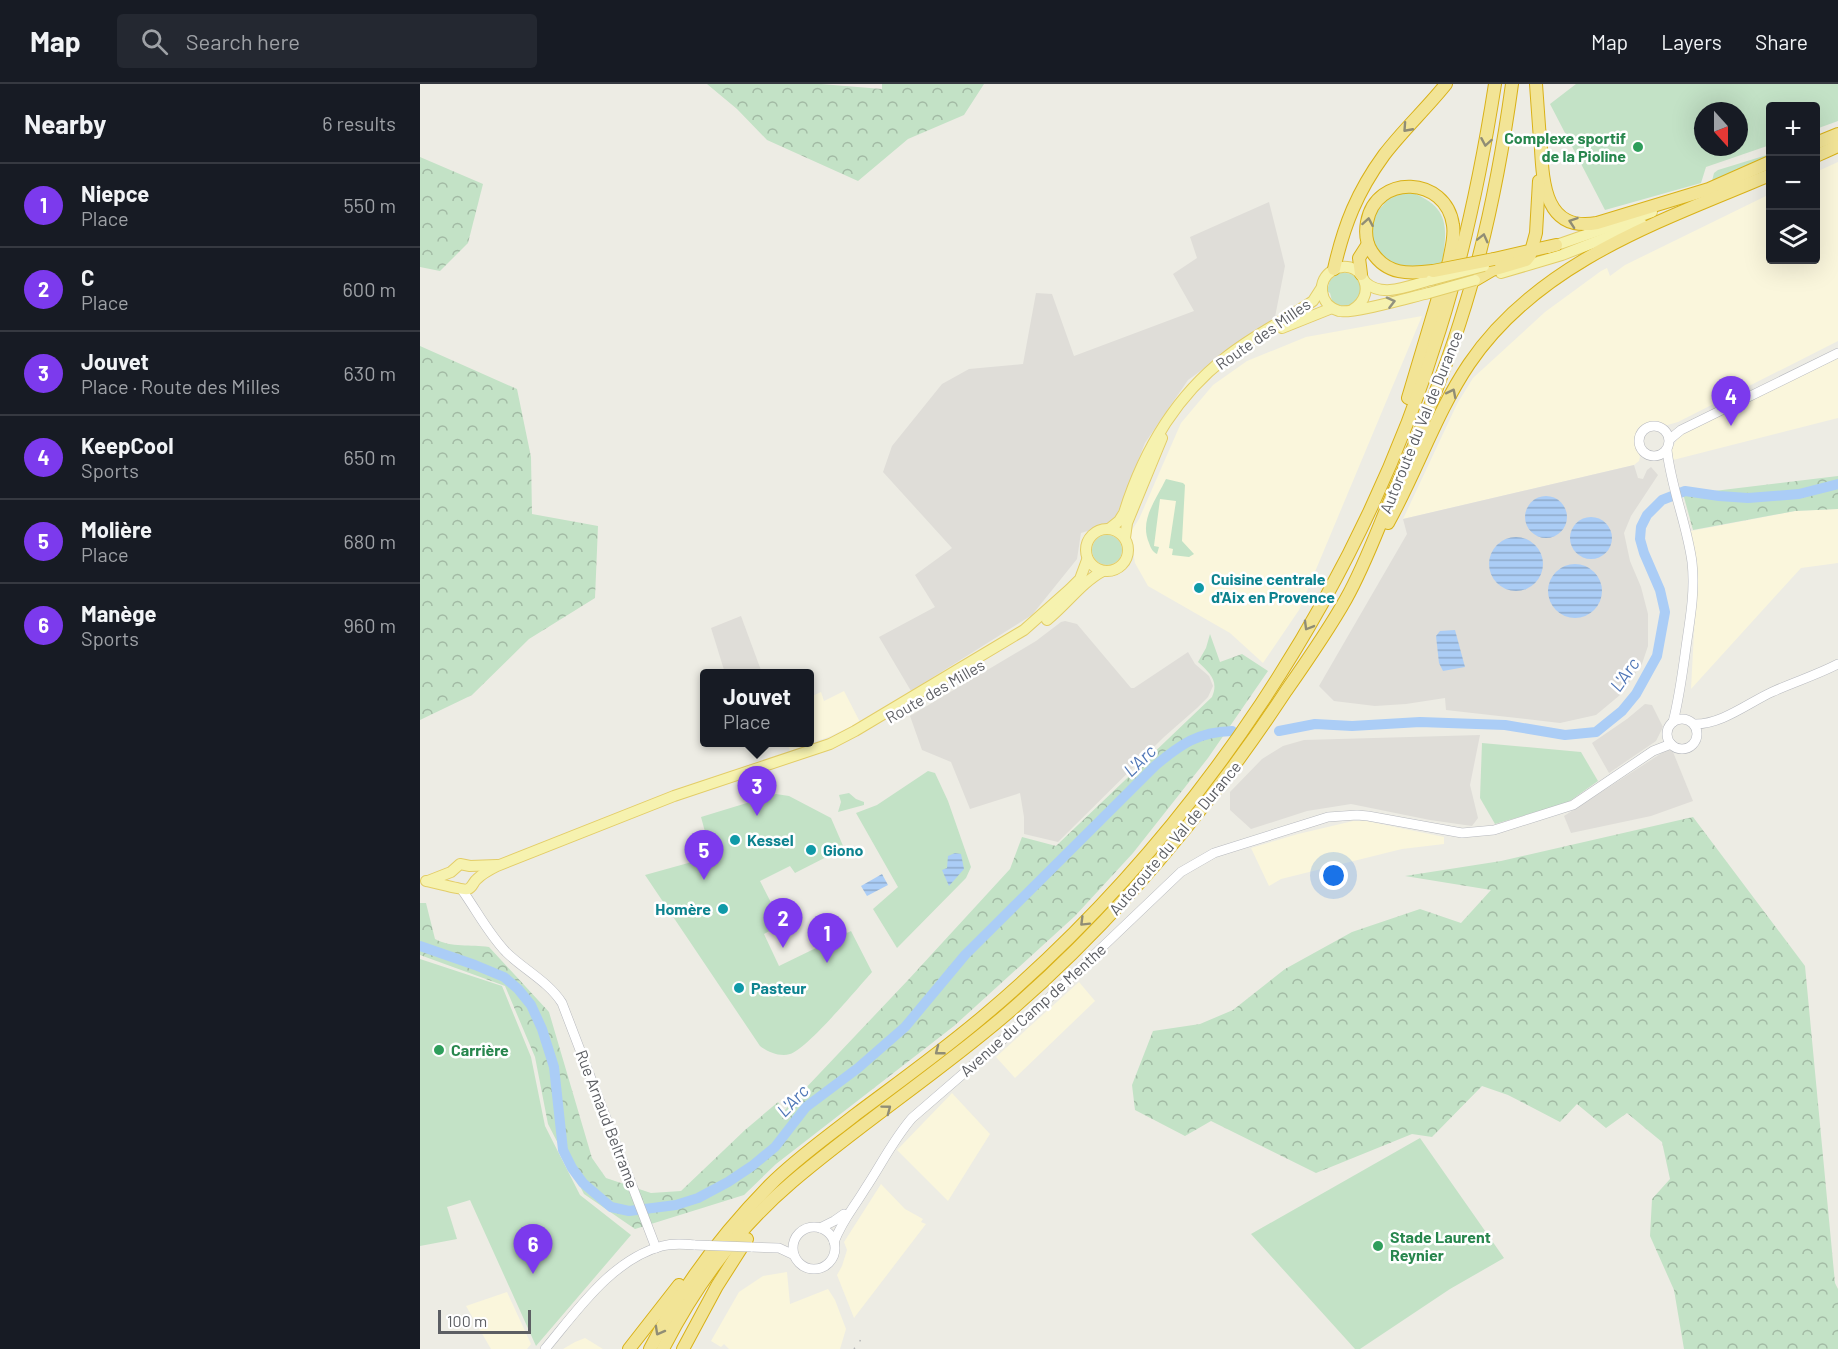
<!DOCTYPE html>
<html lang="en">
<head>
<meta charset="utf-8">
<style>
  :root { --surface:#171b24; --page:#242831; --text:#f1f3f6; --muted:#9ea1a6; --line:#363941; --accent:#7c3aed }
  body { margin:0; font-family:Barlow,sans-serif; background:var(--page); color:var(--text) }
  .controls { position:absolute; right:18px; top:18px; display:grid; overflow:hidden; border-radius:6px; box-shadow:0 6px 24px #0002 }
  .controls button { width:54px; height:54px; display:grid; place-items:center; padding:0; border:0; border-bottom:2px solid var(--line); background:var(--surface); color:var(--text); font:30px sans-serif }
  .compass { position:absolute; left:1274px; top:18px; width:54px; height:54px; border-radius:50%; background:var(--surface); box-shadow:0 6px 24px #0002; rotate:159deg }
  .scale { position:absolute; left:18px; bottom:15px; width:93px; box-sizing:border-box; padding-left:6px; border:3px solid #5c5e63; border-top:0; font-size:16px; line-height:21px; white-space:nowrap; color:#5c5e63; -webkit-text-stroke:4px #fff; paint-order:stroke }
  .you { position:absolute; left:914px; top:792px; width:21px; height:21px; margin:-15px; border:4px solid #fff; border-radius:50%; background:#1a73e8; box-shadow:0 0 0 9px #1a73e833 }
  .badge { display:grid; place-items:center; width:39px; height:39px; border-radius:50%; background:var(--accent); color:#fff; font-size:20px; font-weight:700 }
  .pin { position:absolute; translate:-50% -50px; filter:drop-shadow(0 2px 3px #0008) }
  .pin::after { content:''; position:absolute; top:32px; width:21px; height:18px; background:inherit; clip-path:polygon(0 0,100% 0,50% 100%) }
  .popup { position:absolute; left:280px; top:585px; width:114px; height:78px; box-sizing:border-box; display:grid; place-content:center; border-radius:6px; background:var(--surface); filter:drop-shadow(0 2px 4px #0005); font-size:20px; white-space:nowrap; color:var(--muted) }
  .popup b { font-size:22px; color:var(--text) }
  .popup::after { content:''; position:absolute; left:50%; top:100%; margin-left:-12px; border:12px solid transparent; border-top-color:var(--surface) }
  .list { margin:0; padding:0; list-style:none }
  h2 { display:flex; justify-content:space-between; align-items:center; height:78px; margin:0; padding:0 24px; font-size:26px }
  h2 small { font-size:20px; font-weight:400; color:var(--muted) }
  .list li { display:grid; grid-template-columns:39px 1fr auto; gap:18px; align-items:center; box-sizing:border-box; height:84px; padding:0 24px; border-top:2px solid var(--line) }
  .list b { display:block; font-size:22px; white-space:nowrap }
  .list p { margin:0; font-size:20px; white-space:nowrap; color:var(--muted) }
  .list em { font-size:20px; font-style:normal; color:var(--muted) }
  .icon { flex:none; width:33px; height:33px; fill:none; stroke:currentColor; stroke-width:2; stroke-linecap:round; stroke-linejoin:round }
  .map { position:relative; flex:none; width:1418px; height:1265px; overflow:hidden }
  header { display:flex; align-items:center; gap:36px; box-sizing:border-box; height:84px; padding:0 30px; background:var(--surface); border-bottom:2px solid var(--line) }
  header strong { font-size:28px }
  nav { display:flex; gap:33px; margin-inline-start:auto; font-size:21px }
  .search { width:420px; height:54px; background:var(--page); display:flex; align-items:center; gap:15px; box-sizing:border-box; padding:0 21px; border-radius:6px; color:var(--muted); font-size:22px }
  main { display:flex }
  aside { flex:1; background:var(--surface) }
  .map>svg:first-child { display:block }
  .commercial { fill:#faf6dc }
  .industrial { fill:#dfddd8 }
  .grass { fill:#c3e2c6; fill-rule:evenodd }
  .forest { fill:url(#forest-crowns) }
  .water { fill:url(#water-rules) }
  .lines { fill:none; stroke-linecap:round; stroke-linejoin:round }
  .river { stroke:#abcdf6; stroke-width:10 }
  .secondary-casing { stroke:#b7b9be; stroke-width:10 }
  .primary-casing { stroke:#e3cd67; stroke-width:12 }
  .highway-casing { stroke:#d9b117; stroke-width:14 }
  .secondary { stroke:#fff; stroke-width:9 }
  .primary { stroke:#f6f2af; stroke-width:10 }
  .highway { stroke:#f2e496; stroke-width:12 }
  .rail { stroke:#b4b5b5; stroke-width:1.5; stroke-dasharray:1.5 8; stroke-linecap:butt }
  .secondary-bridge-casing { stroke:#b7b9be; stroke-width:10; stroke-linecap:butt }
  .primary-bridge-casing { stroke:#e3cd67; stroke-width:12; stroke-linecap:butt }
  .highway-bridge-casing { stroke:#d9b117; stroke-width:14; stroke-linecap:butt }
  .secondary-bridge { stroke:#fff; stroke-width:9 }
  .primary-bridge { stroke:#f6f2af; stroke-width:10 }
  .highway-bridge { stroke:#f2e496; stroke-width:12 }
  .oneway { stroke:#908d75 }
  .oneway2 { stroke:#92927e }
  .leisure-dot { fill:#2e9e5b; stroke:#fff; stroke-width:2 }
  .culture-dot { fill:#0f9aa8; stroke:#fff; stroke-width:2 }
  .labels { text-anchor:middle; stroke-width:5; stroke-linejoin:round; paint-order:stroke }
  .leisure-label { font-size:16px; font-weight:bold; fill:#27864d; stroke:#fff; text-anchor:start }
  .street-label { font-size:16px; fill:#5c5e63; stroke:#fff }
  .culture-label { font-size:16px; font-weight:bold; fill:#0d838f; stroke:#fff; text-anchor:start }
  .water-label { font-size:18px; font-style:italic; fill:#5077b7; stroke:#fff }
</style>
</head>
<body>
<header>
<strong>Map</strong>
<div class="search"><svg class="icon" aria-label="search" viewBox="0 0 24 24"><circle cx="10" cy="10" r="6"/><path d="M15 15l6 6"/></svg>Search here</div>
<nav><a>Map</a><a>Layers</a><a>Share</a></nav>
</header>
<main>
<aside>
<h2>Nearby<small>6 results</small></h2>
<ul class="list">
<li><span class="badge">1</span><div><b>Niepce</b><p>Place</p></div><em>550 m</em></li>
<li><span class="badge">2</span><div><b>C</b><p>Place</p></div><em>600 m</em></li>
<li><span class="badge">3</span><div><b>Jouvet</b><p>Place · Route des Milles</p></div><em>630 m</em></li>
<li><span class="badge">4</span><div><b>KeepCool</b><p>Sports</p></div><em>650 m</em></li>
<li><span class="badge">5</span><div><b>Molière</b><p>Place</p></div><em>680 m</em></li>
<li><span class="badge">6</span><div><b>Manège</b><p>Sports</p></div><em>960 m</em></li>
</ul>
</aside>
<div class="map">
<svg width="1418" height="1265" viewBox="0 0 1418 1265">
  <defs>
    <pattern id="forest-crowns" width="20" height="18" patternUnits="userSpaceOnUse" patternTransform="scale(1.5)"><rect width="20" height="18" fill="#c3e2c6"/><path d="M2 6a3 3 0 1 1 6 0M12 15a3 3 0 1 1 6 0" fill="none" stroke="#a2baa4"/></pattern>
    <pattern id="water-rules" width="6" height="5" patternUnits="userSpaceOnUse" patternTransform="scale(1.5)"><rect width="6" height="5" fill="#abcdf6"/><path d="M0 2.5h6" fill="none" stroke="#8eaacb"/></pattern>
  </defs>
  <rect width="100%" height="100%" fill="#edece4"/>
  <g class="commercial">
    <polygon points="1418,78 1418,257 1258,338 1244,342 1234,338 1218,344 1215,354 1220,373 1219,377 1214,381 983,435 1037,320 1053,294 1125,228 1181,187 1187,184 1190,192 1205,181 1350,110 1350,176 1396,176 1396,88"/>
    <polygon points="1002,232 879,526 843,579 810,549 728,502 715,479 710,449 719,435 761,339 793,301 827,277 886,253"/>
    <polygon points="1418,274 1418,334 1253,376 1251,365 1259,353 1266,347"/>
    <polygon points="1418,425 1418,479 1381,484 1271,605 1277,492 1271,447 1375,427"/>
    <polygon points="424,607 440,638 411,652 370,667 367,659 389,658 390,613 401,608 404,617"/>
    <polygon points="933,737 946,737 1024,753 1024,760 982,765 861,795 849,802 831,764 878,750"/>
    <polygon points="659,898 675,917 595,994 576,973"/>
    <polygon points="532,1009 570,1050 528,1117 477,1066"/>
    <polygon points="461,1100 485,1125 503,1135 501,1138 506,1140 434,1234 417,1191 422,1182 427,1166 424,1158"/>
    <polygon points="367,1188 370,1220 408,1205 415,1216 426,1245 420,1265 309,1265 304,1260 301,1263 291,1257 319,1208 343,1192"/>
    <polygon points="87,1208 111,1260 107,1265 71,1265 46,1222"/>
    <polygon points="165,1254 183,1265 143,1265 155,1258"/>
  </g>
  <g class="industrial">
    <polygon points="849,118 865,182 855,233 768,296 725,359 695,435 687,441 661,449 657,475 612,531 491,607 459,553 515,523 495,491 532,464 463,388 472,362 522,300 549,285 603,280 616,209 632,210 654,272 774,227 753,190 777,174 770,153"/>
    <polygon points="1214,381 1218,394 1223,395 1227,386 1231,383 1238,391 1211,432 1204,449 1210,477 1221,503 1228,530 1228,562 1222,580 1200,611 1176,631 1140,639 1079,632 1026,626 1025,614 986,620 955,622 914,617 899,602 987,450 983,435"/>
    <polygon points="321,532 342,589 305,589 291,544"/>
    <polygon points="645,537 657,540 711,604 714,604 768,568 775,580 789,592 793,602 788,613 777,624 744,653 638,758 604,750 604,733 600,709 550,725 531,678 502,666 490,632 616,557 641,538"/>
    <polygon points="1225,620 1232,621 1243,643 1236,657 1189,689 1172,659 1207,635"/>
    <polygon points="1060,651 1050,701 1058,734 1052,742 1010,736 931,720 887,727 831,745 810,726 810,708 842,675 863,662 884,656"/>
    <polygon points="1248,665 1253,668 1273,717 1231,732 1151,749 1144,732"/>
  </g>
  <g class="grass">
    <path d="M1156 0H1418V37L1396 45V22H1350V61L1286 83 1281 99 1185 126 1130 20ZM1283 27H1319V63H1283Z"/>
    <polygon points="1350,70 1350,75 1292,97 1294,89 1298,86"/>
    <path d="M988 107C1029 122 1028 141 1022 179L997 186 968 178 954 162 951 143 957 128 969 114Z"/>
    <path d="M919 189C956 184 940 240 912 217L910 209 907 207 910 196Z"/>
    <path d="M746 395 763 399 765 401 762 457 774 470 769 473 752 471 753 465 749 464 756 417 740 415 734 462 739 463 737 470C733 468 731 465 729 459 719 436 736 416 746 395Z"/>
    <circle cx="687" cy="466" r="15"/>
    <polygon points="1062,659 1161,668 1178,697 1147,719 1075,740 1060,714"/>
    <polygon points="508,687 515,689 528,717 551,783 546,794 477,864 453,825 478,803 436,729 457,721"/>
    <polygon points="429,709 436,715 444,718 444,721 418,728 421,718 419,711"/>
    <path d="M356 710 369 712 411 734 424 764 375 789 370 782 340 797 362 840 344 850 359 882 431 847 452 888C438 904 386 966 370 970 360 973 348 968 340 962L225 791 279 776 290 766 281 733Z"/>
    <polygon points="0,875 82,902 111,973 125,1042 160,1111 211,1151 116,1262 50,1116 27,1123 37,1155 0,1162"/>
    <polygon points="1000,1054 1084,1174 1030,1205 940,1265 935,1265 831,1150"/>
  </g>
  <g class="forest">
    <polygon points="287,0 401,0 462,5 462,0 564,0 544,31 488,55 438,97 347,56 317,25"/>
    <polygon points="0,73 63,100 48,159 20,187 0,183"/>
    <polygon points="0,262 97,305 111,373 112,430 178,442 175,514 109,555 52,611 0,636"/>
    <polygon points="1418,392 1418,425 1375,427 1273,446 1262,406 1294,407"/>
    <path d="M790 550 800 578 822 570 848 587 788 674 713 769 655 832 534 942 356 1080 324 1111 215 1145 164 1110 128 1040 115 973 85 902 0 871V819H6L15 855C31 864 51 860 69 863L129 928 172 1074 186 1094 231 1109 261 1107 325 1046 358 1018 364 1027 489 895 590 785 602 753 636 762 792 613C799 597 790 589 778 578L786 564Z"/>
    <polygon points="1273,733 1385,882 1415,1199 1418,1205 1418,1265 1264,1265 1254,1206 1230,1152 1232,1115 1250,1095 1242,1058 1207,1029 1186,1044 1157,1020 1140,1038 1088,1011 1062,1002 1012,1053 992,1050 896,1089 791,1037 765,1052 715,1026 712,1001 733,947 780,940 813,926 865,885 932,848 1000,825 1041,839 1071,806 985,792 1081,777"/>
  </g>
  <g class="water">
    <circle cx="1126" cy="433" r="21"/>
    <circle cx="1171" cy="454" r="21"/>
    <circle cx="1096" cy="480" r="27"/>
    <circle cx="1155" cy="507" r="27"/>
    <polygon points="1035,546 1045,583 1023,587 1019,579 1016,552 1020,547"/>
    <polygon points="535,769 541,770 544,785 529,802 522,786 527,784 528,772"/>
    <polygon points="462,790 468,801 447,812 441,802"/>
  </g>
  <g class="lines">
    <g class="river">
      <polyline points="859,647 895,640 932,642 1000,638 1085,641 1145,651 1176,648 1202,627 1216,610 1237,572 1245,528 1240,506 1224,469 1220,455 1221,443 1227,431 1242,416 1265,407 1299,412 1328,414 1379,410 1418,400"/>
      <path d="M0 862 55 881 84 893 98 905 111 921 122 945 134 983 143 1066 152 1084 163 1099 191 1123 209 1127 256 1121 278 1114 308 1098 332 1082 355 1063 386 1023 438 984 485 943 545 871 736 681C761 660 778 648 812 647"/>
    </g>
    <defs>
      <g id="secondary">
        <circle cx="1234" cy="357" r="15"/>
        <polyline points="1250,355 1261,346 1418,269"/>
        <path d="M1247 366C1251 404 1267 440 1272 478 1275 504 1271 530 1267 556 1263 584 1260 611 1253 638"/>
        <circle cx="1262" cy="650" r="15"/>
        <path d="M1274 640C1301 641 1328 619 1352 608 1374 598 1397 591 1418 580"/>
        <path d="M42 806C57 827 68 849 86 868 103 885 129 898 142 919L236 1164"/>
        <circle cx="394" cy="1164" r="21"/>
        <polyline points="400,1144 414,1137 424,1130"/>
        <path d="M414 1158C423 1135 433 1125 445 1105 461 1081 473 1056 492 1034L610 932 761 788 794 769 908 733 937 731 948 732 1042 749 1074 746 1153 721 1233 667 1251 660"/>
        <polyline points="331,1163 359,1164 374,1171"/>
        <path d="M125 1265C157 1227 191 1176 242 1162 253 1159 264 1160 275 1161"/>
      </g>
      <g id="primary">
        <polyline points="1128,164 1232,128"/>
        <polyline points="1081,189 1142,171 1222,140"/>
        <path d="M945 198C963 215 990 201 1011 196"/>
        <path d="M932 226C962 208 937 170 912 187 905 191 901 199 902 207 903 216 909 224 919 227 933 230 991 213 1009 209"/>
        <polyline points="862,244 912,224"/>
        <circle cx="687" cy="466" r="21"/>
        <path d="M689 445 699 437 704 429C723 368 754 314 805 274 832 252 864 237 893 217L902 203"/>
        <polyline points="705,454 707,439 742,354"/>
        <path d="M627 536C646 521 662 498 683 487"/>
        <path d="M6 797C14 798 44 807 48 805 53 803 53 798 57 795 62 790 71 785 77 782L254 712 410 660 435 647 604 546 650 505 660 495 667 476"/>
        <polyline points="8,797 31,788 40,780 50,782 77,781"/>
      </g>
      <g id="highway">
        <polyline points="1116,0 1120,56"/>
        <path d="M1120 49C1123 88 1119 149 1177 139L1289 105 1350 78"/>
        <polyline points="1396,59 1418,50"/>
        <polyline points="1396,72 1418,62"/>
        <polyline points="1074,175 1136,161"/>
        <path d="M914 185C924 141 937 108 964 71 983 46 1007 24 1026 0"/>
        <polyline points="941,190 939,174 948,160"/>
        <polyline points="1055,196 1072,186 1106,176 1110,171 1116,149 1119,97"/>
        <path d="M988 314 1029 177C1031 165 1035 153 1033 141 1026 92 956 89 947 138 945 149 946 159 952 168 967 191 989 190 1013 187"/>
        <path d="M968 439C997 387 1016 329 1049 280 1119 177 1241 137 1350 91"/>
        <polyline points="209,1265 259,1201"/>
        <path d="M230 1265C261 1204 302 1150 350 1101 376 1075 406 1054 435 1031 479 998 524 966 566 930 775 753 939 508 1020 245 1045 165 1062 83 1075 0"/>
        <path d="M243 1265C275 1202 318 1144 372 1098 440 1040 515 991 583 933 693 839 786 728 866 607 887 577 908 547 926 515 944 483 957 447 971 414 997 357 1021 298 1040 238 1065 161 1081 80 1092 0"/>
        <polyline points="263,1265 297,1202 327,1155"/>
      </g>
    </defs>
    <use href="#secondary" class="secondary-casing"/>
    <use href="#primary" class="primary-casing"/>
    <use href="#highway" class="highway-casing"/>
    <use href="#secondary" class="secondary"/>
    <use href="#primary" class="primary"/>
    <use href="#highway" class="highway"/>
    <polyline class="rail" points="434,1265 445,1250"/>
    <defs>
      <polyline id="secondary-bridge" points="275,1161 331,1163"/>
      <g id="primary-bridge">
        <polyline points="1011,196 1064,182"/>
        <polyline points="1009,209 1055,196"/>
      </g>
      <polyline id="highway-bridge" points="1013,187 1074,175"/>
    </defs>
    <use href="#secondary-bridge" class="secondary-bridge-casing"/>
    <use href="#primary-bridge" class="primary-bridge-casing"/>
    <use href="#highway-bridge" class="highway-bridge-casing"/>
    <use href="#secondary-bridge" class="secondary-bridge"/>
    <use href="#primary-bridge" class="primary-bridge"/>
    <use href="#highway-bridge" class="highway-bridge"/>
  </g>
  <defs><path id="oneway-chevron" d="M-2-3.5L2.5 0L-2 3.5" fill="none" stroke-width="1.6" stroke-linecap="round" stroke-linejoin="round" transform="scale(1.5)"/></defs>
  <g class="oneway">
    <use href="#oneway-chevron" transform="translate(987 44) rotate(132)"/>
    <use href="#oneway-chevron" transform="translate(1066 58) rotate(100)"/>
    <use href="#oneway-chevron" transform="translate(948 138) rotate(-80)"/>
    <use href="#oneway-chevron" transform="translate(1153 138) rotate(-161)"/>
    <use href="#oneway-chevron" transform="translate(1063 154) rotate(-76)"/>
    <use href="#oneway-chevron" transform="translate(1032 309) rotate(-63)"/>
    <use href="#oneway-chevron" transform="translate(888 542) rotate(120)"/>
    <use href="#oneway-chevron" transform="translate(664 838) rotate(135)"/>
    <use href="#oneway-chevron" transform="translate(519 967) rotate(142)"/>
    <use href="#oneway-chevron" transform="translate(467 1025) rotate(-37)"/>
    <use href="#oneway-chevron" transform="translate(239 1247) rotate(119)"/>
  </g>
  <use class="oneway2" href="#oneway-chevron" transform="translate(971 218) rotate(-14)"/>
  <g class="leisure-dot">
    <circle cx="1218" cy="63" r="6"/>
    <circle cx="19" cy="966" r="6"/>
    <circle cx="958" cy="1162" r="6"/>
  </g>
  <g class="culture-dot">
    <circle cx="779" cy="504" r="6"/>
    <circle cx="315" cy="756" r="6"/>
    <circle cx="391" cy="766" r="6"/>
    <circle cx="303" cy="825" r="6"/>
    <circle cx="319" cy="904" r="6"/>
  </g>
  <g class="labels">
    <g class="leisure-label">
      <text x="1206" y="60" text-anchor="end">Complexe sportif<tspan x="1206" dy="18">de la Pioline</tspan></text>
      <text x="31" y="972">Carrière</text>
      <text x="970" y="1159">Stade Laurent<tspan x="970" dy="18">Reynier</tspan></text>
    </g>
    <g class="street-label">
      <text transform="translate(843 250) rotate(-35)" y="6">Route des Milles</text>
      <text transform="translate(1001 338) rotate(-68)" y="6">Autoroute du Val de Durance</text>
      <text transform="translate(515 607) rotate(-30)" y="6">Route des Milles</text>
      <text transform="translate(755 754) rotate(-50)" y="6">Autoroute du Val de Durance</text>
      <text transform="translate(613 926) rotate(-42)" y="6">Avenue du Camp de Menthe</text>
      <text transform="translate(187 1035) rotate(69)" y="6">Rue Arnaud Beltrame</text>
    </g>
    <g class="culture-label">
      <text x="791" y="501">Cuisine centrale<tspan x="791" dy="18">d'Aix en Provence</tspan></text>
      <text x="327" y="762">Kessel</text>
      <text x="403" y="772">Giono</text>
      <text x="291" y="831" text-anchor="end">Homère</text>
      <text x="331" y="910">Pasteur</text>
    </g>
    <g class="water-label">
      <text transform="translate(1205 591) rotate(-55)" y="6">L'Arc</text>
      <text transform="translate(720 677) rotate(-44)" y="6">L'Arc</text>
      <text transform="translate(373 1017) rotate(-46)" y="6">L'Arc</text>
    </g>
  </g>
</svg>
<div class="controls">
<button>+</button>
<button>−</button>
<button><svg class="icon" aria-label="layers" viewBox="0 0 24 24"><path d="M12 4l9 5-9 5-9-5zM3 14l9 5 9-5"/></svg></button>
</div>
<svg class="compass" viewBox="-18 -18 36 36"><path d="M0-13l5 13h-10z" fill="#e53935"/><path d="M0 13l5-13h-10z" fill="#9ea1a6"/></svg>
<div class="scale">100 m</div>
<div class="you"></div>
<div class="pin badge" style="left:407px;top:879px">1</div>
<div class="pin badge" style="left:363px;top:864px">2</div>
<div class="pin badge" style="left:337px;top:732px">3</div>
<div class="popup"><b>Jouvet</b>Place</div>
<div class="pin badge" style="left:1311px;top:342px">4</div>
<div class="pin badge" style="left:284px;top:796px">5</div>
<div class="pin badge" style="left:113px;top:1190px">6</div>
</div>
</main>
</body>
</html>
